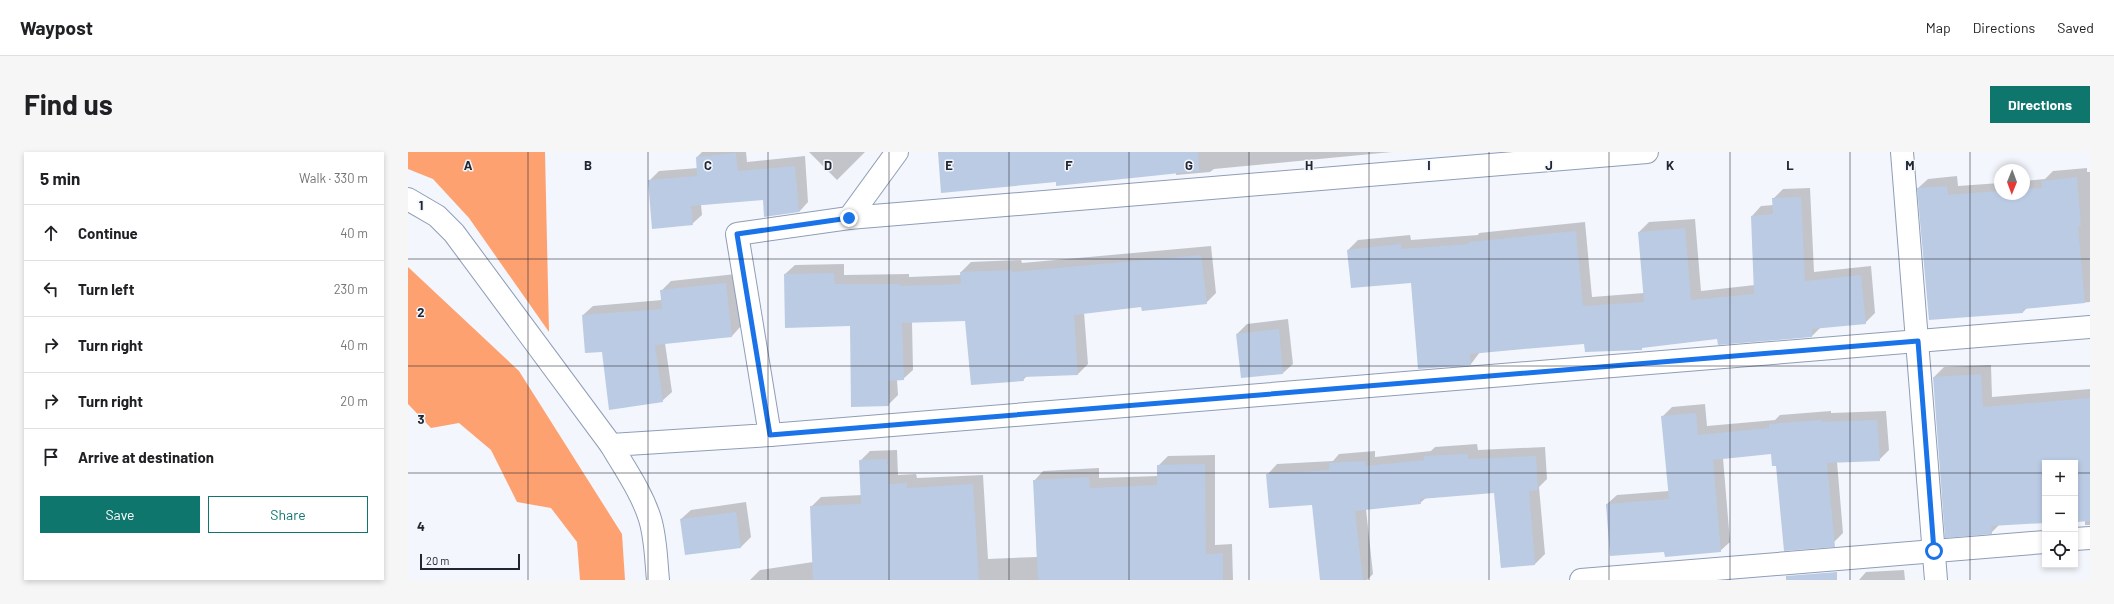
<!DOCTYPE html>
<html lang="en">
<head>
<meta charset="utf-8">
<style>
  :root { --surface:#fff; --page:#f6f6f6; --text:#202124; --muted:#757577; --line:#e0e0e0; --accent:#0f766e }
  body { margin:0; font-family:Barlow,sans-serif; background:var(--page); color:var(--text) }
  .controls { position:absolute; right:12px; bottom:12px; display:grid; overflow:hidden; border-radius:0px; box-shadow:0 2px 6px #0003 }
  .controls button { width:36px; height:36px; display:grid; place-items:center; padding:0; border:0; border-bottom:1px solid var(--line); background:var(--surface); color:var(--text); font:20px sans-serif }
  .compass { position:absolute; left:1586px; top:12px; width:36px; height:36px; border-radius:50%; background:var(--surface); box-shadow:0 2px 6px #0003; rotate:181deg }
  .scale { position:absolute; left:12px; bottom:10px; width:100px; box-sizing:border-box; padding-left:4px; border:2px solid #212731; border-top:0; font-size:11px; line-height:14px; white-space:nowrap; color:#212731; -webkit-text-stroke:3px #f3f6fc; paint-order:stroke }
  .stop { position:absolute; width:12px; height:12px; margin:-9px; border:3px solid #1a73e8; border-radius:50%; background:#fff }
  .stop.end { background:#1a73e8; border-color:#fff; box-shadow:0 1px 4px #0008 }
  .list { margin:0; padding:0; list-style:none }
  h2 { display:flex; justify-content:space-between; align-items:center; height:52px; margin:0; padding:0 16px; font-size:17px }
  h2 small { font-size:13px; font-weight:400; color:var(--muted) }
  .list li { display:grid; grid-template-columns:26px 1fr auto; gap:12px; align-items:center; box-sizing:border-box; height:56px; padding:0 16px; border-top:1px solid var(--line) }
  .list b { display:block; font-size:15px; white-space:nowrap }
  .list em { font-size:13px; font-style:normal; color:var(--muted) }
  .actions { display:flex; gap:8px; padding:12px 16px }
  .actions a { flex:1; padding:9px 0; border:1px solid var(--accent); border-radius:0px; text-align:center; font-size:14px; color:var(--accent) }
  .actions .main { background:var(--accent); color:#fff }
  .icon { flex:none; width:22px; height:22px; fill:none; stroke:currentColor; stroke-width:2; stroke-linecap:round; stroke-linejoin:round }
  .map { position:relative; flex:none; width:1682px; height:428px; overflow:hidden; border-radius:0px }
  header { display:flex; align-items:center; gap:24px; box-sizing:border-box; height:56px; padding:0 20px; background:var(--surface); border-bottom:1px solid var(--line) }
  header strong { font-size:19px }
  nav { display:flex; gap:22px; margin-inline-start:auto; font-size:14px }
  .intro { display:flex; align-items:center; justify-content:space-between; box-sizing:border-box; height:96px; padding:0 24px }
  h1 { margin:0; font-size:28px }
  .button { padding:10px 18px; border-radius:0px; background:var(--accent); color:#fff; font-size:14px; font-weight:700 }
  main { display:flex; gap:24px; padding:0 24px }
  aside { flex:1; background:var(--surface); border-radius:0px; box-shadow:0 2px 6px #0003 }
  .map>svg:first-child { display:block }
  .forest { fill:#fea171 }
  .shadow { fill:#0003 }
  .building { fill:#bbcbe4 }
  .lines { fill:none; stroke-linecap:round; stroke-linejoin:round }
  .minor-casing { stroke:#8f9db6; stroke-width:24 }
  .tertiary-casing { stroke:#8f9db6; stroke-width:24 }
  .minor { stroke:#fff; stroke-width:22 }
  .tertiary { stroke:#fff; stroke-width:22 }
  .route { stroke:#1a73e8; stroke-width:5 }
  .grid { fill:none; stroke:#212731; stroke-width:1; stroke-opacity:0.55 }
  .grid-label { font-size:13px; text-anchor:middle; font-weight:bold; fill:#212731; stroke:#f3f6fc; stroke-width:3; stroke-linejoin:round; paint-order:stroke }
</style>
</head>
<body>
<header>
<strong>Waypost</strong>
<nav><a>Map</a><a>Directions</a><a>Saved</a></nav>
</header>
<div class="intro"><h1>Find us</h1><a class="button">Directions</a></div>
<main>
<aside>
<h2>5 min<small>Walk · 330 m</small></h2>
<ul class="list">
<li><svg class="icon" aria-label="ahead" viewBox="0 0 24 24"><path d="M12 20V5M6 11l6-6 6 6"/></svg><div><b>Continue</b></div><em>40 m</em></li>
<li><svg class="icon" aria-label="left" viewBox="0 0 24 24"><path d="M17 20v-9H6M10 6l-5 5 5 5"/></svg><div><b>Turn left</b></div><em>230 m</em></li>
<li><svg class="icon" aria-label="right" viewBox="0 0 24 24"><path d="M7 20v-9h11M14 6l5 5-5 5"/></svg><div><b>Turn right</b></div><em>40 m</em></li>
<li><svg class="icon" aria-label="right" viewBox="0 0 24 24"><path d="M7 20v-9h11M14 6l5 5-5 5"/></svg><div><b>Turn right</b></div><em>20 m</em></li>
<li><svg class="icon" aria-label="arrive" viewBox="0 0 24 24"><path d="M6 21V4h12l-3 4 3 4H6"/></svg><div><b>Arrive at destination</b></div></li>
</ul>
<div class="actions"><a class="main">Save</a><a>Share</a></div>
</aside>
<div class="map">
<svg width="1682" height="428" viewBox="0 0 1682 428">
  <rect width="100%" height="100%" fill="#f3f6fc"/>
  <g class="forest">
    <polygon points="0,0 137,0 141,180 61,66 25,27 0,17"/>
    <polygon points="0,115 111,219 214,382 217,428 172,428 169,390 143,356 109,350 83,298 51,271 23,276 0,252"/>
  </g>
  <g class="shadow">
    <polygon points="294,0 338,0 339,10 397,4 400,50 391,60 356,47 293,52 294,63 284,72 241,29 251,19 290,16 289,5"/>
    <polygon points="401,0 457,0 429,28"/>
    <polygon points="531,0 984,0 806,17 802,20 768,23 768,20 649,29"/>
    <polygon points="1679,16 1679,20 1682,20 1682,150 1619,156 1615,160 1510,36 1520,27 1549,24 1550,34 1592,31 1592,42 1616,42 1616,29 1637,27 1645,19"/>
    <polygon points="1402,36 1406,120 1463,114 1467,161 1457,171 1413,175 1404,184 1311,192 1310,186 1177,191 1072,200 1063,212 1004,130 940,98 950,88 1002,83 1003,88 1070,83 1071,81 1177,70 1184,145 1236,141 1231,80 1241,70 1287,67 1293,139 1347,133 1344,64 1353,54 1366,53 1365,47 1375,37"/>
    <polygon points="803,94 808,141 798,151 734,154 676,160 680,212 670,222 619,224 615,228 558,168 504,170 505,218 495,227 489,228 490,243 480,253 443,173 377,122 387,113 436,112 436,123 501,122 501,125 553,123 553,120 563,110 613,108 614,111"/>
    <polygon points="328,122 333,174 324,184 257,191 264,240 254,249 195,199 175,163 185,154 254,148 253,139 263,129"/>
    <polygon points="880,167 885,212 875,221 829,182 839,172"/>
    <polygon points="1583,213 1584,245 1682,237 1682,373 1677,373 1677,368 1667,369 1667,311 1637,311 1637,370 1592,372 1583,381 1526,225 1536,215"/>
    <polygon points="1297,252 1299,274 1367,268 1372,263 1423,259 1423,261 1478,259 1481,298 1471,308 1429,310 1435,381 1426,390 1369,313 1364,301 1315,306 1322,390 1312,399 1257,399 1199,352 1209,343 1261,339 1254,265 1264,255"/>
    <polygon points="1069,292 1070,298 1137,295 1139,327 1131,335 1137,402 1127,412 1093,415 1087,340 1018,346 1012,351 958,357 965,422 959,428 913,428 905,352 860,322 869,312 925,309 931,302 967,299 967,305 1023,299 1027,295"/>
    <polygon points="489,298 490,323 508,322 509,326 575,323 580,407 629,405 626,329 635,319 691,316 691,326 750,324 750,314 760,304 807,303 807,393 824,392 825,428 342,428 352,418 405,410 403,355 413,345 454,343 452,309 462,299"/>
    <polygon points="338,350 343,385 333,395 273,367 283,358"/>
    <polygon points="1496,418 1497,428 1451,428 1458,420"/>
  </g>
  <g class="building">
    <polygon points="530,0 790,0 791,19 648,34 648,30 533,41"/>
    <polygon points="328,1 330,19 387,14 391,60 356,65 355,48 283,54 285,73 244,77 240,28 289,24 288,5"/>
    <polygon points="1669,25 1673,74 1670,75 1677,151 1615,157 1615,161 1521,168 1509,36 1539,34 1540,43 1592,39 1592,42 1616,42 1616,37 1634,36 1634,29"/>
    <polygon points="1393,45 1397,129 1453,123 1458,172 1404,177 1404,185 1310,193 1309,187 1234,196 1234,198 1177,200 1176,192 1116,197 1062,202 1063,213 1010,217 1003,131 943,136 939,98 993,92 993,97 1061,92 1061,90 1168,79 1175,154 1236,150 1230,80 1277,76 1283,148 1346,142 1343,64 1365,62 1364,46"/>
    <polygon points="793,103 799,152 734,159 733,155 666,163 670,223 615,225 616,229 563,233 557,169 494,171 496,228 480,229 481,254 443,255 442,174 377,176 376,122 426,121 427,132 492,132 492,134 553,132 552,120 604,118 604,120"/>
    <polygon points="318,131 324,185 247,193 255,250 201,258 194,200 177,201 174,163 254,157 252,138"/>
    <polygon points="871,177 875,222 833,226 828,182"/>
    <polygon points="1573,222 1575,255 1682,246 1682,369 1667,370 1667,311 1637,311 1637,371 1583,374 1584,382 1537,386 1525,225"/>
    <polygon points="1288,261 1290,283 1361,276 1361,272 1414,268 1414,270 1469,268 1472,309 1419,311 1427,395 1376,399 1368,314 1364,314 1363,302 1305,308 1313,400 1257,405 1256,400 1202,404 1198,352 1261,347 1253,264"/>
    <polygon points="1060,302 1060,307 1128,304 1130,338 1121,339 1127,413 1093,416 1086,341 1012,347 1013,352 947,359 955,428 912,428 904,353 861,356 858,322 921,318 921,311 957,309 958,314 1016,308 1016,304"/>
    <polygon points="479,307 481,332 499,331 499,336 565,332 571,428 405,428 402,354 453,352 451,308"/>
    <polygon points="797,312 798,402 815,401 815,428 630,428 625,328 681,325 682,336 749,333 749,313"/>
    <polygon points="328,360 333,396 277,403 272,367"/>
    <polygon points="1429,420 1429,428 1378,428 1378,424"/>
  </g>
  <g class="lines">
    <defs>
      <g id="minor">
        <polyline points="1494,0 1528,428"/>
        <polyline points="441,66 489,0"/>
        <polyline points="362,283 1682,175"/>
        <polyline points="1667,387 1682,386"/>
        <path d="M250 428C248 408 248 387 242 367 234 341 217 317 203 293L362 283 329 82 441 66 1239 0"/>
        <polyline points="1173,428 1637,390"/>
      </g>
      <polyline id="tertiary" points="0,47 29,64 46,81 203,293"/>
    </defs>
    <use href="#minor" class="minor-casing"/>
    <use href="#tertiary" class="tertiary-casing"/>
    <use href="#minor" class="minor"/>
    <use href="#tertiary" class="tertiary"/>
  </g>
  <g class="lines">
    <polyline class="route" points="441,66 329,82 362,283 1510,189 1526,399"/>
  </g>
  <path class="grid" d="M120 0V428M240 0V428M360 0V428M481 0V428M601 0V428M721 0V428M841 0V428M961 0V428M1081 0V428M1201 0V428M1322 0V428M1442 0V428M1562 0V428M0 107H1682M0 214H1682M0 321H1637M1667 321H1682"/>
  <g class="grid-label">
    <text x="60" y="18">A</text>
    <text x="180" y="18">B</text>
    <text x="300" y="18">C</text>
    <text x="420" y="18">D</text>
    <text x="541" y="18">E</text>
    <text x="661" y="18">F</text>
    <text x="781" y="18">G</text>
    <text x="901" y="18">H</text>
    <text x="1021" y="18">I</text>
    <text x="1141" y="18">J</text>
    <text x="1262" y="18">K</text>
    <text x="1382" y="18">L</text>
    <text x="1502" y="18">M</text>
    <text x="13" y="58">1</text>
    <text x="13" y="165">2</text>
    <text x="13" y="272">3</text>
    <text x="13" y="379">4</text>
  </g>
</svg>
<div class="controls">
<button>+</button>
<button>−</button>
<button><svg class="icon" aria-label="locate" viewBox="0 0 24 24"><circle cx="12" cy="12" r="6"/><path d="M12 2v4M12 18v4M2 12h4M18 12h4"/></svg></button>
</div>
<svg class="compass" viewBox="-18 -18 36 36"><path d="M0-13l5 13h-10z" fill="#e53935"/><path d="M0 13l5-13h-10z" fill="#757577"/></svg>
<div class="scale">20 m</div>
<div class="stop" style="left:1526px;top:399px"></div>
<div class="stop end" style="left:441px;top:66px"></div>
</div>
</main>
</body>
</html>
